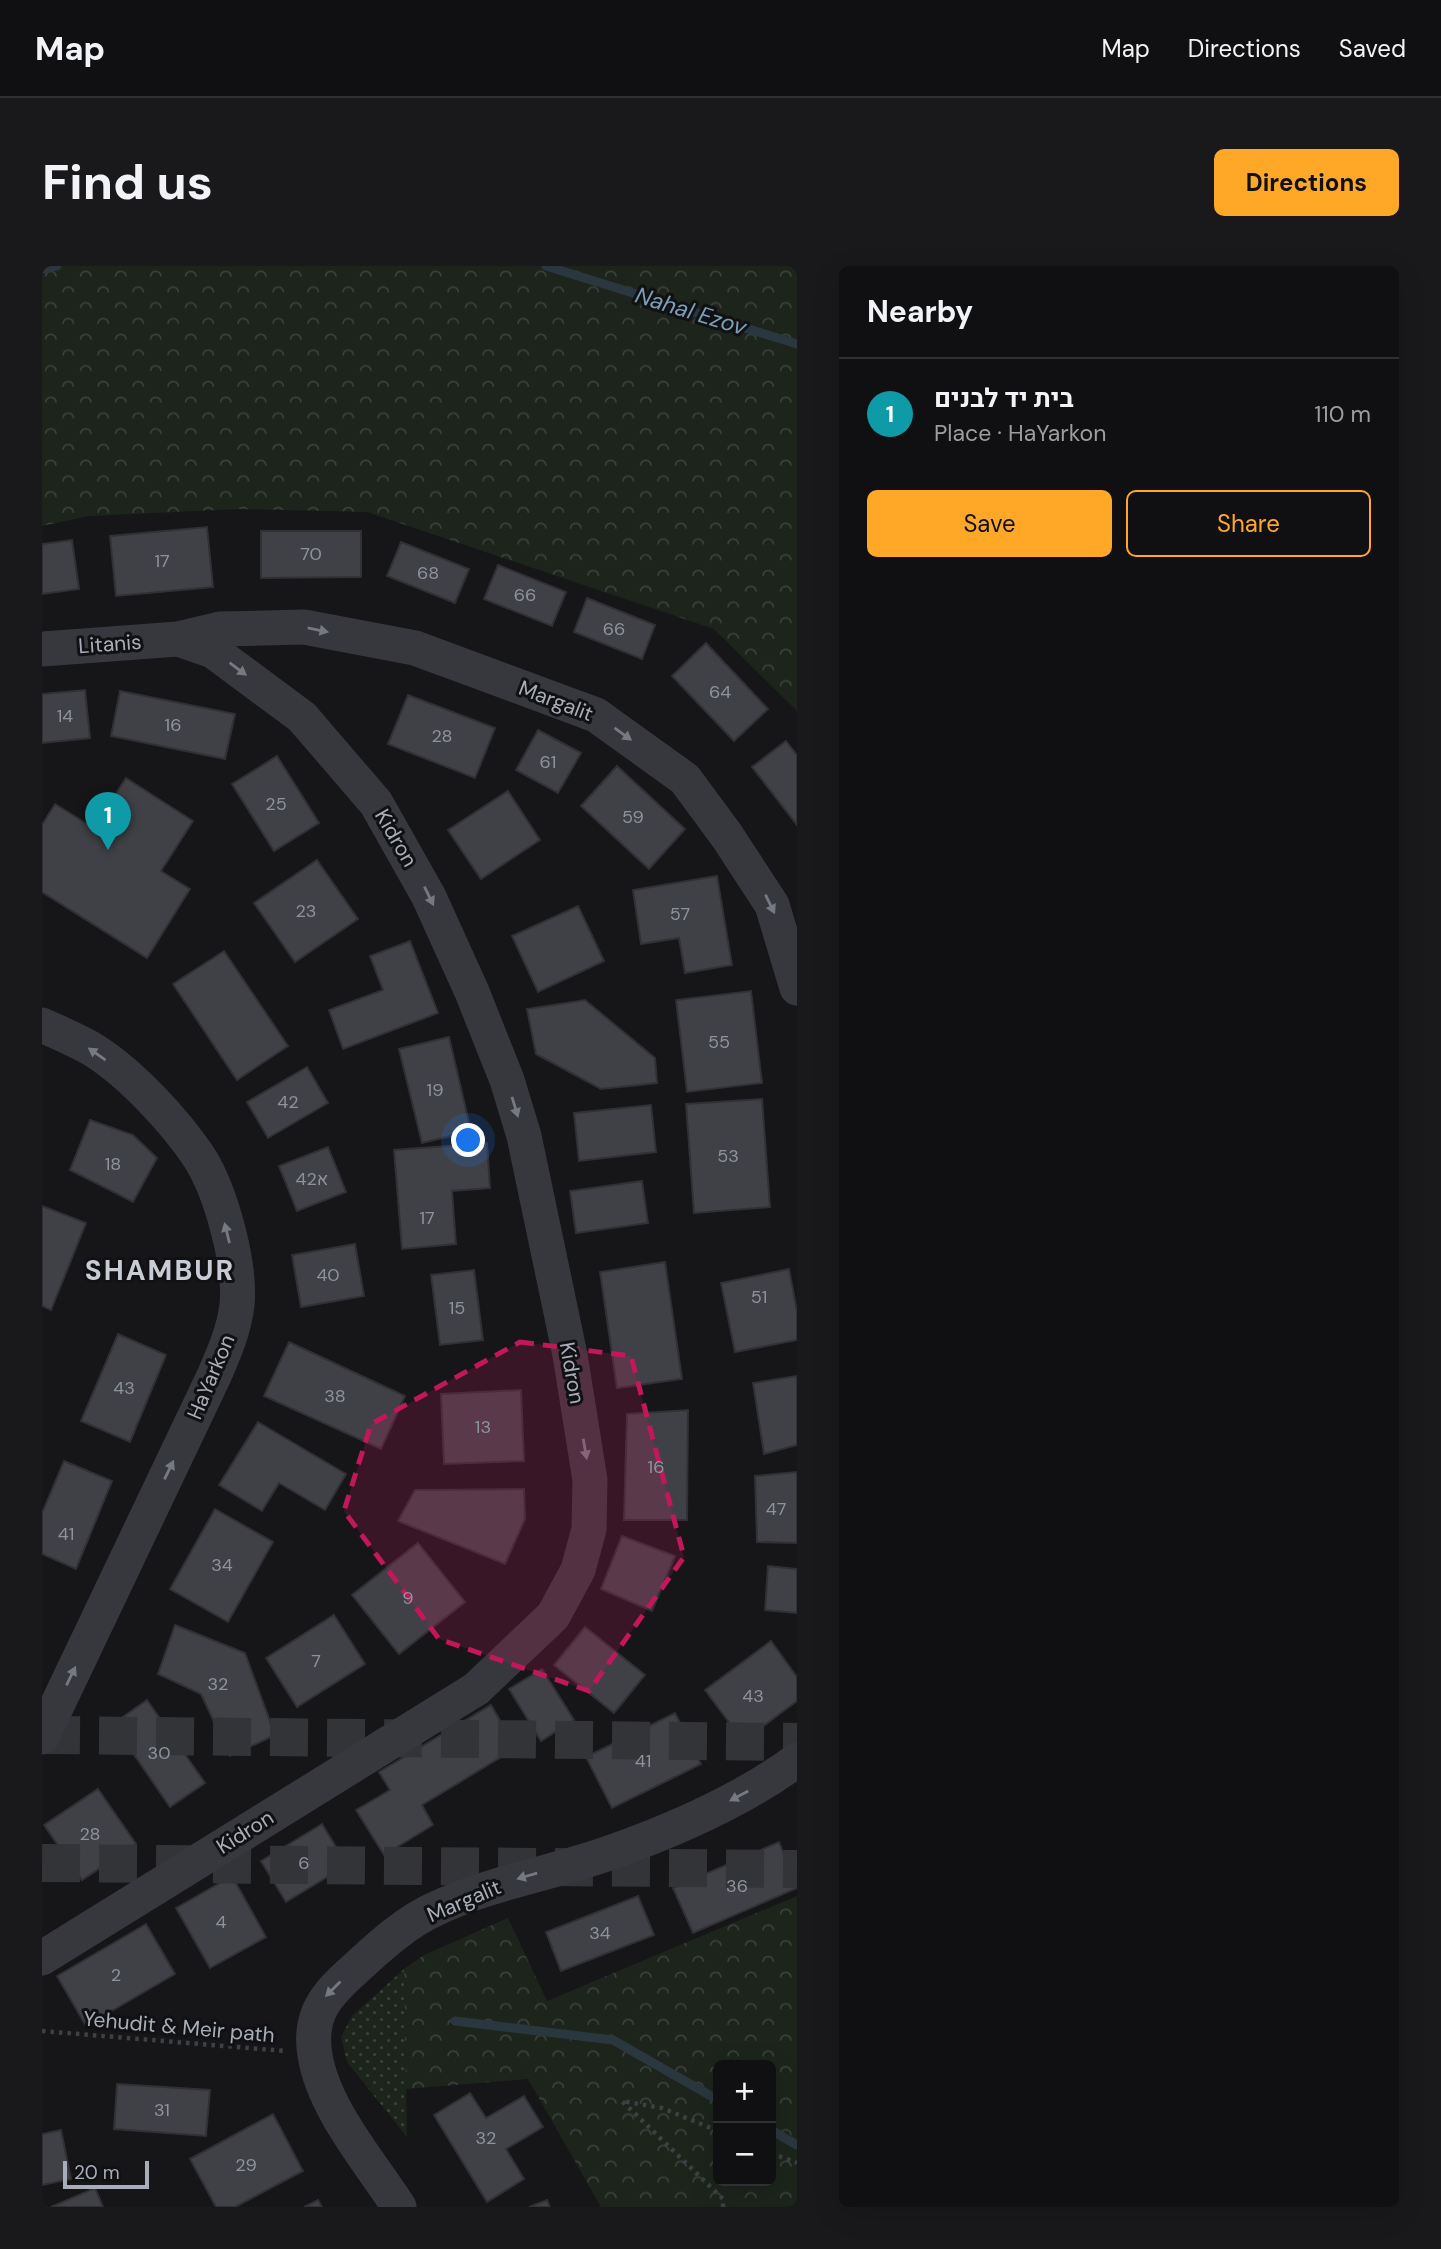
<!DOCTYPE html>
<html lang="en">
<head>
<meta charset="utf-8">
<style>
  :root { --surface:#101012; --page:#19191b; --text:#f1f3f6; --muted:#9c9d9f; --line:#303032; --accent:#ffa828 }
  body { margin:0; font-family:"DM Sans",Heebo,sans-serif; background:var(--page); color:var(--text) }
  .controls { position:absolute; right:21px; bottom:21px; display:grid; overflow:hidden; border-radius:10px; box-shadow:0 7px 28px #0002 }
  .controls button { width:63px; height:63px; display:grid; place-items:center; padding:0; border:0; border-bottom:2px solid var(--line); background:var(--surface); color:var(--text); font:35px sans-serif }
  .scale { position:absolute; left:21px; bottom:18px; width:86px; box-sizing:border-box; padding-left:7px; border:4px solid #a7aeba; border-top:0; font-size:19px; line-height:24px; white-space:nowrap; color:#a7aeba; -webkit-text-stroke:5px #111113; paint-order:stroke }
  .you { position:absolute; left:427px; top:875px; width:24px; height:24px; margin:-18px; border:5px solid #fff; border-radius:50%; background:#1a73e8; box-shadow:0 0 0 10px #1a73e833 }
  .badge { display:grid; place-items:center; width:46px; height:46px; border-radius:50%; background:var(--accent); color:#fff; font-size:23px; font-weight:700 }
  .pin { position:absolute; translate:-50% -58px; filter:drop-shadow(0 2px 4px #0008) }
  .pin::after { content:''; position:absolute; top:37px; width:24px; height:21px; background:inherit; clip-path:polygon(0 0,100% 0,50% 100%) }
  .list { margin:0; padding:0; list-style:none }
  h2 { display:flex; justify-content:space-between; align-items:center; height:91px; margin:0; padding:0 28px; font-size:30px }
  h2 small { font-size:23px; font-weight:400; color:var(--muted) }
  .list li { display:grid; grid-template-columns:46px 1fr auto; gap:21px; align-items:center; box-sizing:border-box; height:112px; padding:0 28px; border-top:2px solid var(--line) }
  .list b { display:block; font-size:26px; white-space:nowrap }
  .list p { margin:0; font-size:23px; white-space:nowrap; color:var(--muted) }
  .list em { font-size:23px; font-style:normal; color:var(--muted) }
  .actions { display:flex; gap:14px; padding:21px 28px }
  .actions a { flex:1; padding:16px 0; border:2px solid var(--accent); border-radius:10px; text-align:center; font-size:24px; color:var(--accent) }
  .actions .main { background:var(--accent); color:#111 }
  .map { position:relative; flex:none; width:755px; height:1941px; overflow:hidden; border-radius:10px }
  header { display:flex; align-items:center; gap:42px; box-sizing:border-box; height:98px; padding:0 35px; background:var(--surface); border-bottom:2px solid var(--line) }
  header strong { font-size:33px }
  nav { display:flex; gap:38px; margin-inline-start:auto; font-size:24px }
  .intro { display:flex; align-items:center; justify-content:space-between; box-sizing:border-box; height:168px; padding:0 42px }
  h1 { margin:0; font-size:49px }
  .button { padding:18px 32px; border-radius:10px; background:var(--accent); color:#111; font-size:24px; font-weight:700 }
  main { display:flex; gap:42px; padding:0 42px }
  aside { flex:1; background:var(--surface); border-radius:10px; box-shadow:0 7px 28px #0002 }
  .map>svg:first-child { display:block }
  .grass { fill:url(#grass-dots) }
  .forest { fill:url(#forest-crowns); fill-rule:evenodd }
  .lines { fill:none; stroke-linecap:round; stroke-linejoin:round }
  .stream { stroke:#2b373e; stroke-width:9 }
  .building { fill:#404146; stroke:#303035; stroke-width:2 }
  .highway-tunnel { stroke:#333438; stroke-width:38; stroke-dasharray:38 19; stroke-linecap:butt }
  .path { stroke:#3d4045; stroke-width:4.5; stroke-dasharray:3.5 5; stroke-linecap:butt }
  .minor { stroke:#37383e; stroke-width:35 }
  .oneway { fill:#757982 }
  .marked { fill:#c2185b; fill-opacity:0.2; stroke:#c2185b; stroke-width:5; stroke-dasharray:14 9; stroke-linejoin:round }
  .labels { text-anchor:middle; stroke-width:6; stroke-linejoin:round; paint-order:stroke }
  .number-label { font-size:18px; fill:#8d939d }
  .street-label { font-size:21px; fill:#a7aeba; stroke:#111113 }
  .water-label { font-size:23px; font-style:italic; fill:#7b9fb8; stroke:#111113 }
  .district-label { font-size:28px; font-weight:bold; letter-spacing:2px; fill:#c8cdd5; stroke:#111113 }
</style>
</head>
<body>
<header>
<strong>Map</strong>
<nav><a>Map</a><a>Directions</a><a>Saved</a></nav>
</header>
<div class="intro"><h1>Find us</h1><a class="button">Directions</a></div>
<main>
<div class="map">
<svg width="755" height="1941" viewBox="0 0 755 1941">
  <defs>
    <pattern id="grass-dots" width="8" height="8" patternUnits="userSpaceOnUse" patternTransform="scale(1.75)"><rect width="8" height="8" fill="#1c241c"/><path d="M2 2h.1M6 6h.1" fill="none" stroke="#3a413b" stroke-width="1.8" stroke-linecap="round"/></pattern>
    <pattern id="forest-crowns" width="20" height="18" patternUnits="userSpaceOnUse" patternTransform="scale(1.75)"><rect width="20" height="18" fill="#1c241c"/><path d="M2 6a3 3 0 1 1 6 0M12 15a3 3 0 1 1 6 0" fill="none" stroke="#3a413b"/></pattern>
  </defs>
  <rect width="100%" height="100%" fill="#161618"/>
  <polygon class="grass" points="362,1703 365,1871 305,1796 299,1771 310,1750"/>
  <g class="forest">
    <polygon points="0,0 755,0 755,445 672,363 325,246 197,243 47,250 0,260"/>
    <path d="M755 1630V1941H559L486 1813 364 1823 362 1703 382 1689 466 1652 505 1735ZM729 1799V1915H676V1799Z"/>
  </g>
  <g class="lines">
    <g class="stream">
      <polyline points="504,0 755,78"/>
      <polyline points="0,3 15,0"/>
      <polyline points="413,1755 571,1774 676,1834"/>
      <polyline points="729,1864 755,1879"/>
    </g>
  </g>
  <g class="building">
    <polygon points="165,261 171,321 74,330 68,270"/>
    <polygon points="219,265 319,265 319,311 219,312"/>
    <polygon points="30,274 37,323 0,328 0,278"/>
    <polygon points="359,276 427,303 413,337 345,310"/>
    <polygon points="456,299 524,326 510,360 442,333"/>
    <polygon points="545,332 613,359 600,393 532,366"/>
    <polygon points="664,377 726,443 692,475 630,410"/>
    <polygon points="43,424 48,472 0,477 0,428"/>
    <polygon points="78,425 193,448 183,493 69,470"/>
    <polygon points="366,429 453,462 433,512 346,478"/>
    <polygon points="496,464 539,487 516,527 474,504"/>
    <polygon points="744,475 755,489 755,559 710,501"/>
    <polygon points="235,490 277,557 232,585 190,518"/>
    <polygon points="575,500 643,563 607,603 539,540"/>
    <polygon points="84,512 151,555 119,605 148,623 105,692 0,626 0,559 13,538 52,562"/>
    <polygon points="466,525 498,574 439,613 406,564"/>
    <polygon points="275,594 316,653 253,696 212,637"/>
    <polygon points="675,610 690,699 643,707 637,672 599,678 591,624"/>
    <polygon points="536,640 562,695 496,726 470,670"/>
    <polygon points="368,675 396,747 301,783 287,744 341,724 328,690"/>
    <polygon points="182,685 246,780 195,814 131,718"/>
    <polygon points="709,725 720,817 645,826 634,734"/>
    <polygon points="543,734 613,792 615,817 559,823 494,788 485,743"/>
    <polygon points="407,771 429,865 380,877 357,783"/>
    <polygon points="265,801 286,837 226,872 205,836"/>
    <polygon points="720,833 728,941 652,947 644,838"/>
    <polygon points="609,839 614,886 537,895 532,847"/>
    <polygon points="48,854 91,869 115,892 91,936 28,904"/>
    <polygon points="445,877 448,922 410,925 414,978 360,983 352,884"/>
    <polygon points="286,881 304,926 255,945 237,900"/>
    <polygon points="600,915 606,957 534,967 528,925"/>
    <polygon points="0,940 44,957 9,1044 0,1040"/>
    <polygon points="313,978 322,1030 259,1041 250,989"/>
    <polygon points="623,996 640,1113 575,1122 558,1006"/>
    <polygon points="747,1003 755,1045 755,1074 693,1086 679,1017"/>
    <polygon points="432,1004 441,1074 398,1079 389,1009"/>
    <polygon points="76,1068 124,1089 88,1176 39,1155"/>
    <polygon points="247,1076 363,1130 339,1183 222,1130"/>
    <polygon points="755,1110 755,1179 722,1188 711,1117"/>
    <polygon points="479,1124 482,1195 402,1198 399,1128"/>
    <polygon points="646,1144 645,1254 582,1254 585,1148"/>
    <polygon points="216,1156 304,1208 283,1244 237,1217 220,1245 177,1219"/>
    <polygon points="22,1195 70,1215 34,1303 0,1288 0,1247"/>
    <polygon points="755,1206 755,1277 715,1276 713,1210"/>
    <polygon points="482,1223 483,1253 463,1298 356,1255 373,1224"/>
    <polygon points="173,1243 231,1276 186,1356 128,1323"/>
    <polygon points="580,1270 633,1290 610,1345 559,1323"/>
    <polygon points="376,1277 423,1336 357,1388 310,1329"/>
    <polygon points="726,1300 755,1303 755,1347 723,1344"/>
    <polygon points="292,1349 323,1398 255,1441 224,1392"/>
    <polygon points="133,1359 203,1387 233,1469 188,1490 159,1428 116,1408"/>
    <polygon points="543,1361 603,1409 572,1447 512,1399"/>
    <polygon points="729,1375 755,1411 755,1435 701,1475 663,1424"/>
    <polygon points="500,1403 532,1454 499,1475 467,1423"/>
    <polygon points="105,1434 163,1517 128,1541 71,1458"/>
    <polygon points="449,1439 474,1482 380,1539 391,1559 342,1589 314,1544 348,1524 337,1506"/>
    <polygon points="633,1447 659,1498 570,1542 544,1491"/>
    <polygon points="56,1523 94,1578 40,1614 2,1559"/>
    <polygon points="280,1558 305,1599 244,1636 219,1595"/>
    <polygon points="737,1576 755,1622 651,1667 631,1622"/>
    <polygon points="190,1610 224,1671 168,1702 134,1642"/>
    <polygon points="596,1630 612,1669 519,1705 504,1666"/>
    <polygon points="104,1658 133,1708 44,1760 15,1710"/>
    <polygon points="75,1818 168,1824 164,1870 72,1863"/>
    <polygon points="428,1827 444,1852 482,1830 501,1861 464,1883 482,1913 445,1936 392,1849"/>
    <polygon points="231,1848 261,1905 193,1941 174,1941 148,1893"/>
    <polygon points="19,1864 29,1913 0,1919 0,1868"/>
    <polygon points="53,1922 61,1941 9,1941"/>
    <polygon points="276,1934 280,1941 262,1941"/>
    <polygon points="505,1934 508,1941 487,1941"/>
  </g>
  <g class="lines">
    <g class="highway-tunnel">
      <polyline points="0,1469 755,1476"/>
      <polyline points="0,1597 755,1603"/>
    </g>
    <g class="path">
      <polyline points="0,1765 243,1785"/>
      <polyline points="676,1865 620,1842 580,1835 681,1933 681,1941"/>
      <polyline points="729,1887 755,1897"/>
    </g>
    <g class="minor">
      <polyline points="0,383 136,373 178,363 262,361 373,382 554,449 643,513 685,570 730,639 755,722"/>
      <path d="M0 759C17 767 37 775 53 785 89 808 133 855 157 891 179 925 199 999 195 1039 192 1064 182 1087 172 1110L0 1471"/>
      <polyline points="0,1692 434,1423 511,1350 536,1304 547,1263 548,1214 528,1089 482,870 465,814 430,726 387,631 334,537 260,451 171,385 136,373"/>
      <path d="M357 1941C328 1896 281 1842 273 1789 266 1748 285 1728 313 1703 337 1681 364 1656 393 1643 450 1616 512 1607 570 1586 635 1563 699 1535 755 1494"/>
    </g>
  </g>
  <defs><path id="oneway-solid" d="M-6-.8H1V-3.2L6.5 0L1 3.2V.8H-6Z" transform="scale(1.75)"/></defs>
  <g class="oneway">
    <use href="#oneway-solid" transform="translate(276 364) rotate(11)"/>
    <use href="#oneway-solid" transform="translate(196 403) rotate(37)"/>
    <use href="#oneway-solid" transform="translate(581 468) rotate(36)"/>
    <use href="#oneway-solid" transform="translate(387 630) rotate(64)"/>
    <use href="#oneway-solid" transform="translate(728 638) rotate(64)"/>
    <use href="#oneway-solid" transform="translate(55 788) rotate(-145)"/>
    <use href="#oneway-solid" transform="translate(473 841) rotate(73)"/>
    <use href="#oneway-solid" transform="translate(185 967) rotate(-104)"/>
    <use href="#oneway-solid" transform="translate(543 1183) rotate(80)"/>
    <use href="#oneway-solid" transform="translate(127 1204) rotate(-64)"/>
    <use href="#oneway-solid" transform="translate(29 1410) rotate(-64)"/>
    <use href="#oneway-solid" transform="translate(697 1530) rotate(152)"/>
    <use href="#oneway-solid" transform="translate(485 1610) rotate(164)"/>
    <use href="#oneway-solid" transform="translate(291 1723) rotate(135)"/>
  </g>
  <path class="marked" d="M478 1076 589 1090 642 1291 547 1425 397 1373 302 1245 329 1158Z"/>
  <g class="labels">
    <g class="number-label">
      <text x="269" y="294">70</text>
      <text x="120" y="301">17</text>
      <text x="386" y="313">68</text>
      <text x="483" y="335">66</text>
      <text x="572" y="369">66</text>
      <text x="678" y="432">64</text>
      <text x="23" y="456">14</text>
      <text x="131" y="465">16</text>
      <text x="400" y="476">28</text>
      <text x="506" y="502">61</text>
      <text x="234" y="544">25</text>
      <text x="591" y="557">59</text>
      <text x="264" y="651">23</text>
      <text x="638" y="654">57</text>
      <text x="677" y="782">55</text>
      <text x="393" y="830">19</text>
      <text x="246" y="842">42</text>
      <text x="686" y="896">53</text>
      <text x="71" y="904">18</text>
      <text x="270" y="919">42א</text>
      <text x="385" y="958">17</text>
      <text x="286" y="1015">40</text>
      <text x="717" y="1037">51</text>
      <text x="415" y="1048">15</text>
      <text x="82" y="1128">43</text>
      <text x="293" y="1136">38</text>
      <text x="441" y="1167">13</text>
      <text x="614" y="1207">16</text>
      <text x="734" y="1249">47</text>
      <text x="24" y="1274">41</text>
      <text x="180" y="1305">34</text>
      <text x="366" y="1338">9</text>
      <text x="274" y="1401">7</text>
      <text x="176" y="1424">32</text>
      <text x="711" y="1436">43</text>
      <text x="117" y="1493">30</text>
      <text x="601" y="1501">41</text>
      <text x="48" y="1574">28</text>
      <text x="262" y="1603">6</text>
      <text x="695" y="1626">36</text>
      <text x="179" y="1662">4</text>
      <text x="558" y="1673">34</text>
      <text x="74" y="1715">2</text>
      <text x="120" y="1850">31</text>
      <text x="444" y="1878">32</text>
      <text x="204" y="1905">29</text>
    </g>
    <g class="street-label">
      <text transform="translate(68 378) rotate(-4)" y="7">Litanis</text>
      <text transform="translate(514 435) rotate(21)" y="7">Margalit</text>
      <text transform="translate(354 572) rotate(60)" y="7">Kidron</text>
      <text transform="translate(530 1107) rotate(80)" y="7">Kidron</text>
      <text transform="translate(169 1111) rotate(-67)" y="7">HaYarkon</text>
      <text transform="translate(203 1566) rotate(-32)" y="7">Kidron</text>
      <text transform="translate(422 1635) rotate(-23)" y="7">Margalit</text>
      <text transform="translate(137 1761) rotate(5)" y="7">Yehudit &amp; Meir path</text>
    </g>
    <g class="water-label">
      <text transform="translate(649 45) rotate(17)" y="8">Nahal Ezov</text>
    </g>
    <g class="district-label">
      <text x="118" y="1014">SHAMBUR</text>
    </g>
  </g>
</svg>
<div class="controls">
<button>+</button>
<button>−</button>
</div>
<div class="scale">20 m</div>
<div class="you"></div>
<div class="pin badge" style="left:66px;top:584px;background:#0f9aa8">1</div>
</div>
<aside>
<h2>Nearby<small></small></h2>
<ul class="list">
<li><span class="badge" style="background:#0f9aa8">1</span><div><b>בית יד לבנים</b><p>Place · HaYarkon</p></div><em>110 m</em></li>
</ul>
<div class="actions"><a class="main">Save</a><a>Share</a></div>
</aside>
</main>
</body>
</html>
